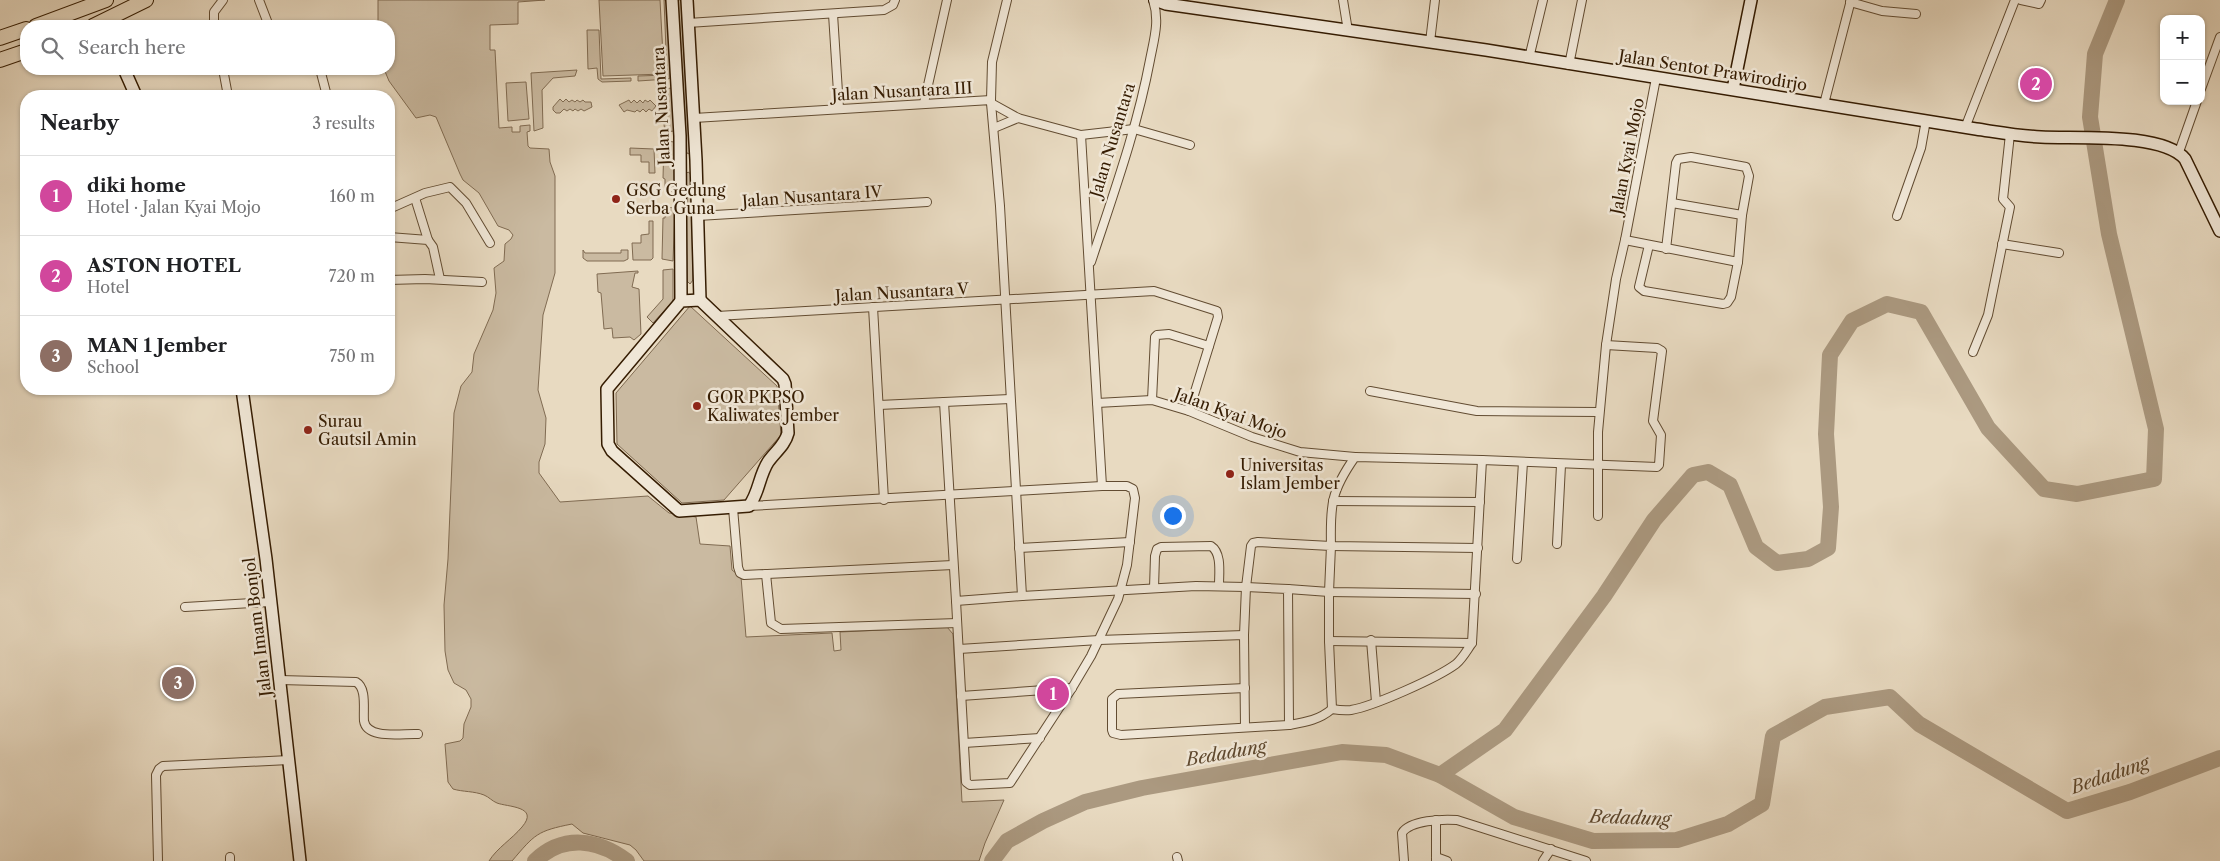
<!DOCTYPE html>
<html lang="en">
<head>
<meta charset="utf-8">
<style>
  :root { --surface:#fff; --page:#f6f6f6; --text:#202124; --muted:#757577; --line:#e0e0e0; --accent:#b45309 }
  body { margin:0; font-family:"Libre Caslon Text",serif; background:var(--page); color:var(--text) }
  .controls { position:absolute; right:15px; top:15px; display:grid; overflow:hidden; border-radius:10px; box-shadow:0 1px 4px #0004 }
  .controls button { width:45px; height:45px; display:grid; place-items:center; padding:0; border:0; border-bottom:1px solid var(--line); background:var(--surface); color:var(--text); font:25px sans-serif }
  .you { position:absolute; left:1172px; top:515px; width:18px; height:18px; margin:-12px; border:4px solid #fff; border-radius:50%; background:#1a73e8; box-shadow:0 0 0 8px #1a73e833 }
  .badge { display:grid; place-items:center; width:32px; height:32px; border-radius:50%; background:var(--accent); color:#fff; font-size:16px; font-weight:700 }
  .pin { position:absolute; translate:-50% -50%; border:2px solid #fff; box-shadow:0 1px 5px #0006 }
  .list { margin:0; padding:0; list-style:none }
  h2 { display:flex; justify-content:space-between; align-items:center; height:65px; margin:0; padding:0 20px; font-size:21px }
  h2 small { font-size:16px; font-weight:400; color:var(--muted) }
  .list li { display:grid; grid-template-columns:32px 1fr auto; gap:15px; align-items:center; box-sizing:border-box; height:80px; padding:0 20px; border-top:1px solid var(--line) }
  .list b { display:block; font-size:19px; white-space:nowrap }
  .list p { margin:0; font-size:16px; white-space:nowrap; color:var(--muted) }
  .list em { font-size:16px; font-style:normal; color:var(--muted) }
  .icon { flex:none; width:28px; height:28px; fill:none; stroke:currentColor; stroke-width:2; stroke-linecap:round; stroke-linejoin:round }
  .map { position:relative; flex:none; width:2220px; height:861px; overflow:hidden }
  .search { position:absolute; background:var(--surface); box-shadow:0 1px 4px #0004; left:20px; top:20px; width:375px; height:55px; display:flex; align-items:center; gap:12px; box-sizing:border-box; padding:0 18px; border-radius:20px; color:var(--muted); font-size:19px }
  .panel { position:absolute; background:var(--surface); box-shadow:0 1px 4px #0004; left:20px; top:90px; width:375px; height:305px; border-radius:20px }
  .map>svg:first-child { display:block }
  .green { fill:#cabaa1; stroke:#806b52 }
  .lines { fill:none; stroke-linecap:round; stroke-linejoin:round }
  .river { stroke:#ab9980; stroke-width:16 }
  .street-casing { stroke:#624c32; stroke-width:10 }
  .secondary-casing { stroke:#351c02; stroke-width:14 }
  .highway-casing { stroke:#351c02; stroke-width:16 }
  .street { stroke:#f0e7d7; stroke-width:8 }
  .secondary { stroke:#f0e7d7; stroke-width:11 }
  .highway { stroke:#e8dac1; stroke-width:14 }
  .poi-dot { fill:#8f2418; stroke:#f0e7d7; stroke-width:2 }
  .labels { text-anchor:middle; stroke-width:5; stroke-linejoin:round; paint-order:stroke }
  .street-label { font-size:16px; fill:#351c02; stroke:#f0e7d7 }
  .poi-label { font-size:16px; fill:#351c02; stroke:#f0e7d7; text-anchor:start }
  .water-label { font-size:18px; font-style:italic; fill:#5e482e; stroke:#f0e7d7 }
</style>
</head>
<body>
<div class="map">
<svg width="2220" height="861" viewBox="0 0 2220 861">
  <rect width="100%" height="100%" fill="#e8dac1"/>
  <filter id="stains"><feTurbulence type="fractalNoise" baseFrequency=".004" numOctaves="4"/><feColorMatrix values="0 0 0 0 .2 0 0 0 0 .09 0 0 0 0 .02 0 0 0 .5 -.17"/></filter>
  <radialGradient id="worn" r=".72"><stop offset=".6" stop-color="#630" stop-opacity="0"/><stop offset="1" stop-color="#630" stop-opacity=".3"/></radialGradient>
  <g class="green">
    <path d="M378 0H545L518 2V24L490 25V50H495L499 128 512 127V132H520V126L530 125V131L527 132 528 146 530 148 549 149 550 162 555 176V273L543 315 538 390 546 418 545 444 539 462V473L560 502 648 496 669 513 696 517 700 544 730 546 732 570 741 577 746 637 832 633 834 651 841 650 840 632 947 627 953 634 962 802 1004 800 985 843 979 861H644L636 850 630 845 583 833 572 824C537 831 535 834 512 861H489C497 848 512 839 522 827 540 806 507 807 497 803 492 801 489 797 484 795 474 791 463 792 453 789L448 782 445 744 460 741 463 738 464 724 471 707V699L466 690 454 683 448 670 445 651 444 605 448 559 454 413 461 386 472 372 474 354 493 310 496 293 494 268 504 261 505 244 511 239 513 235 509 230 498 226 479 193 463 180 460 174 436 117 430 115 416 118 389 81 384 69H389V26H378Z"/>
    <polygon points="599,0 660,0 664,74 603,76"/>
    <polygon points="664,0 667,0 670,78 668,79 638,81 638,76 667,75"/>
    <polygon points="677,0 682,0 691,152 688,154 686,151"/>
    <polygon points="587,30 599,30 601,79 631,78 631,81 602,82 598,79 597,68 588,69"/>
    <polygon points="577,70 575,76 553,78 542,90 543,128 534,131 531,73"/>
    <polygon points="526,82 529,119 508,121 506,83"/>
    <polygon points="672,88 674,131 665,132 663,117 660,113 663,110 662,89"/>
    <polygon points="560,99 563,102 566,99 569,102 572,100 575,102 577,100 580,102 583,100 585,102 591,102 592,107 584,111 581,109 578,111 575,109 573,111 570,109 567,111 564,109 560,113 556,113 553,110 553,107"/>
    <polygon points="629,100 631,103 634,100 637,103 640,100 643,103 645,100 648,102 650,100 656,106 652,111 649,109 646,112 643,109 640,112 637,110 635,112 627,110 624,112 619,105"/>
    <polygon points="664,141 675,142 675,192 665,191 665,179 663,178"/>
    <polygon points="630,148 654,149 655,173 649,173 649,162 641,162 641,155 630,155"/>
    <polygon points="688,172 691,174 693,280 690,284 687,281 686,174"/>
    <polygon points="665,207 675,208 673,261 662,259 663,218 665,218"/>
    <polygon points="649,221 653,221 653,258 651,260 633,260 632,243 641,243 641,235 649,234"/>
    <polygon points="583,250 585,253 621,253 621,250 628,250 628,259 624,261 587,261 583,258"/>
    <polygon points="673,269 673,301 653,323 647,317 663,299 663,270"/>
    <polygon points="638,271 638,273 635,273 632,287 639,289 641,334 634,340 630,337 613,338 612,328 604,329 601,293 598,292 597,274"/>
    <polygon points="690,306 777,386 781,435 724,500 682,503 617,444 616,393"/>
  </g>
  <g class="lines">
    <g class="river">
      <polyline points="1440,775 1505,730 1604,596 1654,520 1693,475 1708,472 1730,485 1756,547 1777,563 1808,559 1828,548 1831,507 1826,434 1830,355 1852,321 1887,304 1921,312 1988,428 2044,489 2077,494 2154,479 2156,429 2109,234 2090,117 2095,54 2117,0"/>
      <path d="M535 861C563 834 598 839 627 861"/>
      <polyline points="992,861 1007,841 1043,821 1085,802 1142,788 1342,752 1386,755 1440,775 1514,817 1593,841 1677,840 1728,824 1762,804 1773,736 1825,707 1890,697 1919,724 2067,811 2130,792 2220,758"/>
    </g>
    <defs>
      <g id="street">
        <polyline points="259,0 269,26"/>
        <polyline points="1343,0 1348,31"/>
        <polyline points="2021,0 2039,4 2041,0"/>
        <polyline points="1850,2 1882,11 1916,14"/>
        <polyline points="833,14 839,108"/>
        <polyline points="688,23 884,10 893,5 895,0"/>
        <polyline points="214,26 214,12 223,0"/>
        <polyline points="1430,42 1435,0"/>
        <polyline points="1529,58 1543,0"/>
        <polyline points="1569,65 1582,0"/>
        <polyline points="223,69 228,96"/>
        <polyline points="320,69 327,96"/>
        <polyline points="2201,89 2220,37"/>
        <polyline points="991,100 992,62 1007,0"/>
        <polyline points="924,103 947,0"/>
        <polyline points="1824,104 1851,0"/>
        <polyline points="694,118 991,100 991,103 1018,118 1081,135 1134,129 1190,145"/>
        <polyline points="994,128 1018,118"/>
        <polyline points="1965,128 2015,0"/>
        <polyline points="1081,135 1102,486"/>
        <polyline points="2179,152 2197,101"/>
        <polyline points="415,198 428,240"/>
        <polyline points="1672,203 1742,215"/>
        <polyline points="389,209 425,193 450,187 466,203 490,243"/>
        <polyline points="698,216 927,202"/>
        <polyline points="1897,216 1921,148 1926,120"/>
        <polyline points="389,237 428,240 433,247 440,279"/>
        <polyline points="1625,240 1738,262 1742,215 1749,176 1746,167 1691,157 1678,159 1676,163 1666,249"/>
        <polyline points="2002,244 2059,253"/>
        <polyline points="1649,245 1639,287 1644,291 1723,304 1727,303 1731,297 1738,262"/>
        <path d="M1091 262C1113 195 1137 129 1150 60 1154 39 1160 21 1153 0"/>
        <polyline points="389,280 425,279 482,282"/>
        <polyline points="873,307 884,500"/>
        <polyline points="717,316 1154,291 1217,311 1218,317 1189,411"/>
        <polyline points="1973,352 1988,315 2010,207 2003,199 2010,134"/>
        <polyline points="1370,391 1477,411 1599,412"/>
        <polyline points="1152,400 1155,337 1157,335 1169,334 1209,346"/>
        <polyline points="944,402 1010,399"/>
        <polyline points="1097,403 1152,400 1189,411 1252,437 1300,452 1355,457"/>
        <polyline points="879,405 944,402 956,601 1022,596 1000,206 991,103"/>
        <polyline points="1333,501 1480,502"/>
        <polyline points="749,506 1102,486 1127,486 1133,489 1135,498 1127,565 1118,599 1091,656 1072,688 1010,783 970,785 966,782 956,601"/>
        <polyline points="733,508 738,567 740,573 744,575 953,565"/>
        <polyline points="1598,516 1598,432 1606,345 1616,279 1625,240 1656,78"/>
        <polyline points="1557,544 1561,465"/>
        <polyline points="1019,548 1130,542"/>
        <path d="M1478 548 1331 546C1330 505 1331 491 1355 457L1482 460"/>
        <polyline points="1517,559 1523,462"/>
        <polyline points="766,574 771,623 781,629 957,623"/>
        <path d="M1154 588 1155 556 1157 549 1161 547 1211 546C1222 553 1219 573 1219 585"/>
        <polyline points="1288,589 1329,592 1329,641 1332,709"/>
        <polyline points="1022,596 1196,586 1246,587 1251,546 1253,543 1258,542 1331,546 1329,592 1476,594"/>
        <polyline points="185,607 270,602"/>
        <polyline points="1244,635 1246,587 1288,589 1289,725"/>
        <polyline points="1371,640 1376,702"/>
        <polyline points="1329,641 1472,643"/>
        <polyline points="959,649 1099,640 1244,635 1245,727"/>
        <path d="M280 680 356 682C367 688 363 709 364 721 367 740 403 733 418 734"/>
        <path d="M1245 688 1118 694 1112 699V730L1113 733 1121 735 1289 725C1306 722 1319 720 1332 709 1338 710 1344 711 1351 710 1374 706 1437 678 1456 664 1463 658 1467 650 1472 643L1482 460 1657 467 1659 465 1661 435 1653 421 1662 351 1657 348 1606 345"/>
        <polyline points="961,696 1072,688"/>
        <polyline points="964,743 1040,738"/>
        <polyline points="1436,820 1436,861"/>
        <polyline points="230,857 230,861"/>
        <polyline points="1177,857 1178,861"/>
        <polyline points="1436,857 1447,861"/>
        <polyline points="158,861 156,775 159,769 163,766 289,760"/>
        <path d="M1404 861 1402 833C1410 820 1443 819 1457 820L1586 861"/>
        <polyline points="1543,861 1551,849"/>
      </g>
      <g id="secondary">
        <polyline points="672,0 680,136 681,301"/>
        <polyline points="687,0 696,160 700,300"/>
        <path d="M1155 0 1166 4 1486 50 1976 129C1997 132 2019 136 2041 137 2075 139 2162 132 2185 159L2220 231"/>
        <polyline points="124,69 136,96"/>
        <polyline points="1733,89 1751,0"/>
        <path d="M700 300 783 379 785 384 788 433C785 445 775 452 768 462 759 476 759 493 749 506L679 511 612 451 608 444 607 389 681 301Z"/>
        <polyline points="242,389 266,559 300,861"/>
      </g>
      <g id="highway">
        <polyline points="36,26 106,0"/>
        <polyline points="93,26 146,0"/>
        <polyline points="0,38 26,29"/>
        <polyline points="0,60 26,51"/>
      </g>
    </defs>
    <use href="#street" class="street-casing"/>
    <use href="#secondary" class="secondary-casing"/>
    <use href="#highway" class="highway-casing"/>
    <use href="#street" class="street"/>
    <use href="#secondary" class="secondary"/>
    <use href="#highway" class="highway"/>
  </g>
  <g class="poi-dot">
    <circle cx="616" cy="199" r="5"/>
    <circle cx="697" cy="406" r="5"/>
    <circle cx="308" cy="430" r="5"/>
    <circle cx="1230" cy="474" r="5"/>
  </g>
  <g class="labels">
    <g class="street-label">
      <text transform="translate(1713 70) rotate(9)" y="6">Jalan Sentot Prawirodirjo</text>
      <text transform="translate(902 91) rotate(-3)" y="6">Jalan Nusantara III</text>
      <text transform="translate(661 106) rotate(-93)" y="6">Jalan Nusantara</text>
      <text transform="translate(1112 140) rotate(-73)" y="6">Jalan Nusantara</text>
      <text transform="translate(1627 156) rotate(-79)" y="6">Jalan Kyai Mojo</text>
      <text transform="translate(812 196) rotate(-4)" y="6">Jalan Nusantara IV</text>
      <text transform="translate(902 292) rotate(-3)" y="6">Jalan Nusantara V</text>
      <text transform="translate(1231 413) rotate(20)" y="6">Jalan Kyai Mojo</text>
      <text transform="translate(257 627) rotate(-97)" y="6">Jalan Imam Bonjol</text>
    </g>
    <g class="poi-label">
      <text x="626" y="196">GSG Gedung<tspan x="626" dy="18">Serba Guna</tspan></text>
      <text x="707" y="403">GOR PKPSO<tspan x="707" dy="18">Kaliwates Jember</tspan></text>
      <text x="318" y="427">Surau<tspan x="318" dy="18">Gautsil Amin</tspan></text>
      <text x="1240" y="471">Universitas<tspan x="1240" dy="18">Islam Jember</tspan></text>
    </g>
    <g class="water-label">
      <text transform="translate(1226 753) rotate(-10)" y="6">Bedadung</text>
      <text transform="translate(2110 775) rotate(-19)" y="6">Bedadung</text>
      <text transform="translate(1630 818) rotate(2)" y="6">Bedadung</text>
    </g>
  </g>
  <rect width="100%" height="100%" filter="url(#stains)"/>
  <rect width="100%" height="100%" fill="url(#worn)"/>
</svg>
<div class="controls">
<button>+</button>
<button>−</button>
</div>
<div class="you"></div>
<div class="pin badge" style="left:1053px;top:694px;background:#d1479c">1</div>
<div class="pin badge" style="left:2036px;top:84px;background:#d1479c">2</div>
<div class="pin badge" style="left:178px;top:683px;background:#8d6e63">3</div>
<div class="search"><svg class="icon" aria-label="search" viewBox="0 0 24 24"><circle cx="10" cy="10" r="6"/><path d="M15 15l6 6"/></svg>Search here</div>
<section class="panel">
<h2>Nearby<small>3 results</small></h2>
<ul class="list">
<li><span class="badge" style="background:#d1479c">1</span><div><b>diki home</b><p>Hotel · Jalan Kyai Mojo</p></div><em>160 m</em></li>
<li><span class="badge" style="background:#d1479c">2</span><div><b>ASTON HOTEL</b><p>Hotel</p></div><em>720 m</em></li>
<li><span class="badge" style="background:#8d6e63">3</span><div><b>MAN 1 Jember</b><p>School</p></div><em>750 m</em></li>
</ul>
</section>
</div>
</body>
</html>
